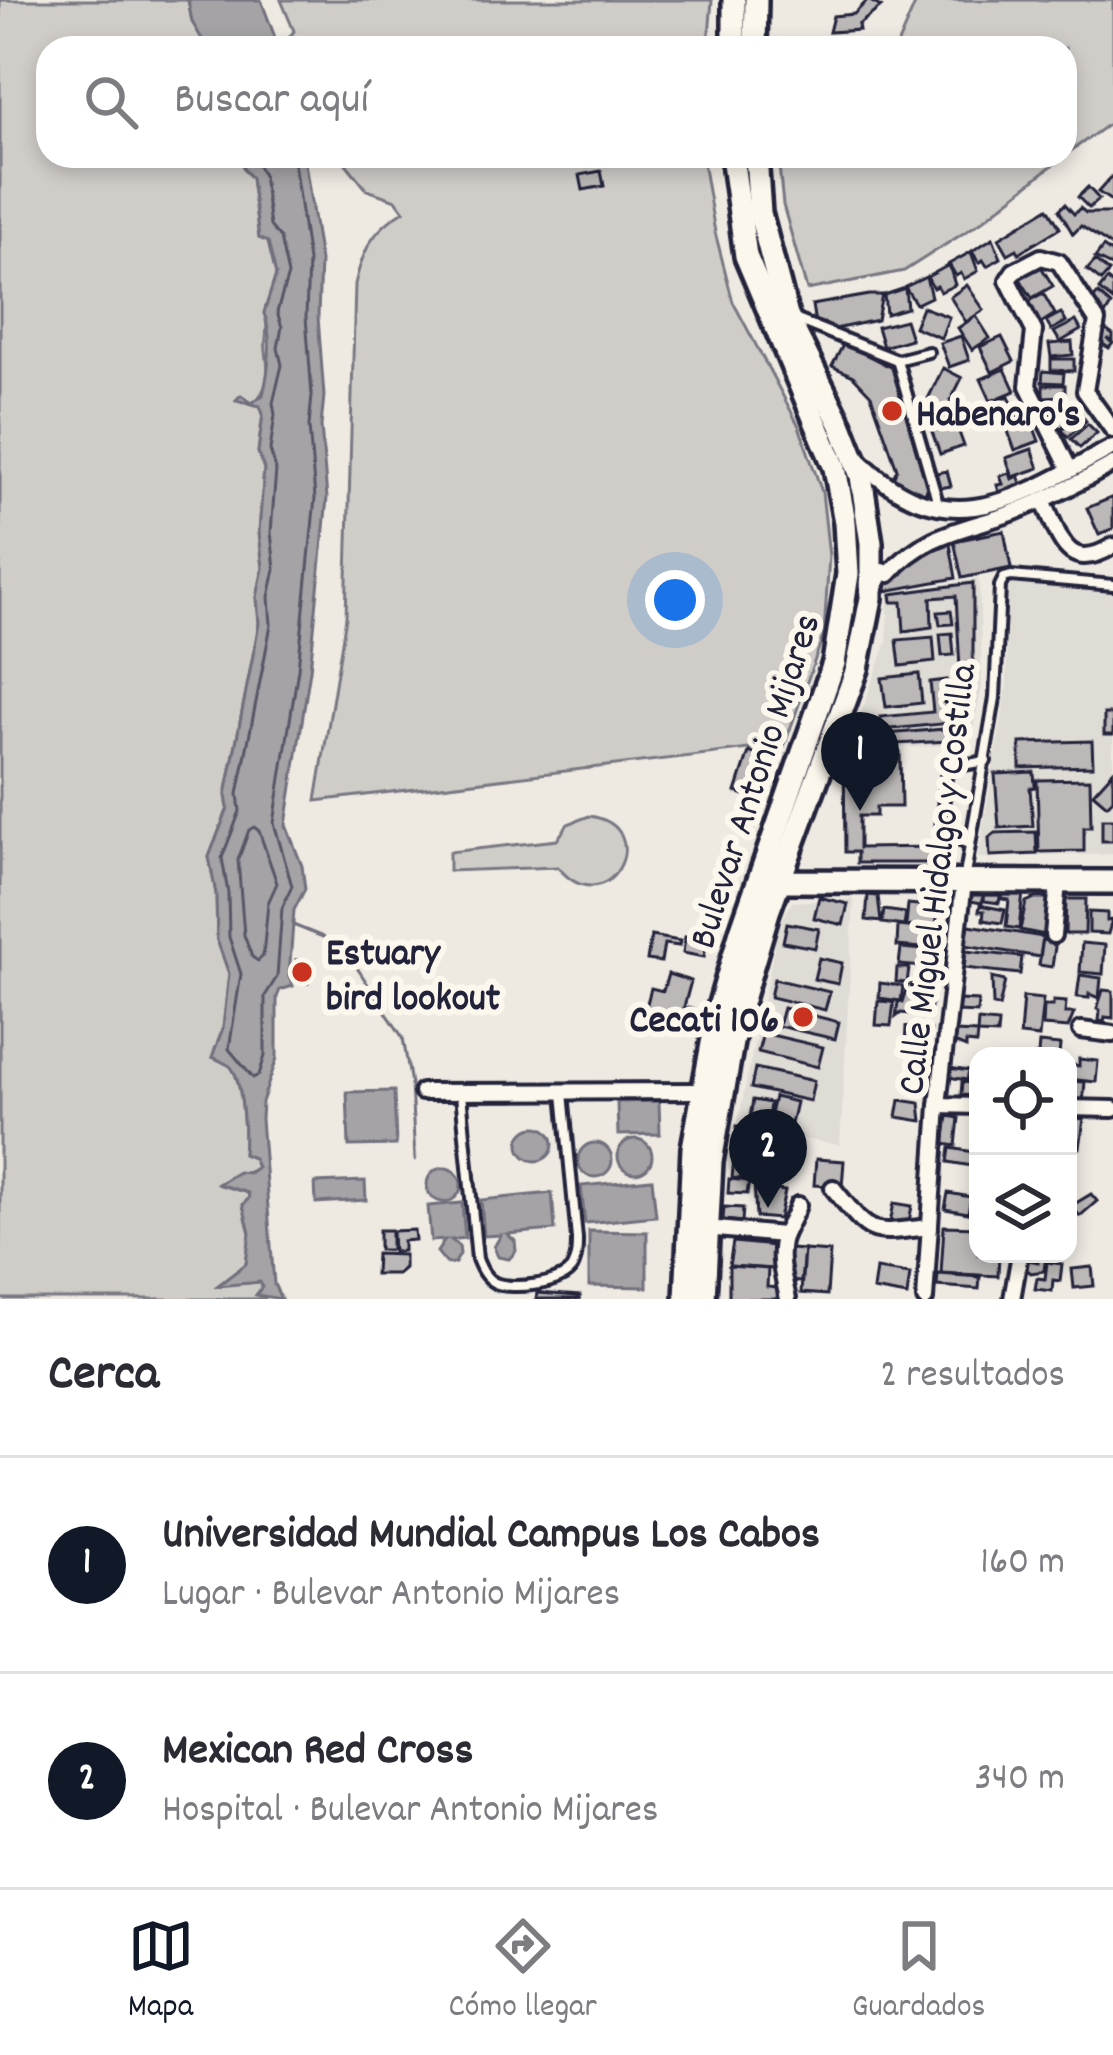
<!DOCTYPE html>
<html lang="es">
<head>
<meta charset="utf-8">
<style>
  :root { --surface:#fff; --page:#f7f7f7; --text:#2b2b33; --muted:#7c7c81; --line:#e1e1e2; --accent:#111827 }
  body { margin:0; font-family:Dekko,sans-serif; background:var(--page); color:var(--text) }
  .controls { position:absolute; right:36px; bottom:36px; display:grid; overflow:hidden; border-radius:24px; box-shadow:0 6px 18px #0003 }
  .controls button { width:108px; height:108px; display:grid; place-items:center; padding:0; border:0; border-bottom:3px solid var(--line); background:var(--surface); color:var(--text); font:60px sans-serif }
  .you { position:absolute; left:675px; top:600px; width:42px; height:42px; margin:-30px; border:9px solid #fff; border-radius:50%; background:#1a73e8; box-shadow:0 0 0 18px #1a73e833 }
  .badge { display:grid; place-items:center; width:78px; height:78px; border-radius:50%; background:var(--accent); color:#fff; font-size:39px; font-weight:700 }
  .pin { position:absolute; translate:-50% -99px; filter:drop-shadow(0 3px 6px #0008) }
  .pin::after { content:''; position:absolute; top:63px; width:42px; height:36px; background:inherit; clip-path:polygon(0 0,100% 0,50% 100%) }
  .list { margin:0; padding:0; list-style:none }
  h2 { display:flex; justify-content:space-between; align-items:center; height:156px; margin:0; padding:0 48px; font-size:51px }
  h2 small { font-size:39px; font-weight:400; color:var(--muted) }
  .list li { display:grid; grid-template-columns:78px 1fr auto; gap:36px; align-items:center; box-sizing:border-box; height:216px; padding:0 48px; border-top:3px solid var(--line) }
  .list b { display:block; font-size:45px; white-space:nowrap }
  .list p { margin:0; font-size:39px; white-space:nowrap; color:var(--muted) }
  .list em { font-size:39px; font-style:normal; color:var(--muted) }
  .icon { flex:none; width:66px; height:66px; fill:none; stroke:currentColor; stroke-width:2; stroke-linecap:round; stroke-linejoin:round }
  .map { position:relative; flex:none; width:1113px; height:1299px; overflow:hidden }
  .search { position:absolute; background:var(--surface); box-shadow:0 6px 18px #0003; left:36px; right:36px; top:36px; height:132px; display:flex; align-items:center; gap:30px; box-sizing:border-box; padding:0 42px; border-radius:36px; color:var(--muted); font-size:45px }
  .sheet { height:588px; background:var(--surface) }
  nav { display:flex; justify-content:space-around; align-items:center; box-sizing:border-box; height:168px; border-top:3px solid var(--line); background:var(--surface); font-size:33px; color:var(--muted) }
  nav a { display:grid; justify-items:center; gap:6px }
  nav .on { color:var(--accent) }
  .map>svg:first-child { display:block }
  .built { fill:#dfdbd5 }
  .green { fill:#d0cdc9; stroke:#797882; stroke-width:3 }
  .water { fill:#a6a3a7; stroke:#716f7c; stroke-width:3 }
  .lines { fill:none; stroke-linecap:round; stroke-linejoin:round }
  .shore { stroke:#575666; stroke-width:3 }
  .stream { stroke:#716f7c; stroke-width:3 }
  .building { fill:#bcb8b8; stroke:#22223b; stroke-width:3 }
  .lane-casing { stroke:#22223b; stroke-width:16 }
  .street-casing { stroke:#22223b; stroke-width:22 }
  .secondary-casing { stroke:#22223b; stroke-width:30 }
  .lane { stroke:#fbf7ec; stroke-width:8 }
  .street { stroke:#fbf7ec; stroke-width:14 }
  .secondary { stroke:#fbf7ec; stroke-width:21 }
  .poi-dot { fill:#c8321e; stroke:#fbf7ec; stroke-width:4.5 }
  .labels { text-anchor:middle; stroke-width:12; stroke-linejoin:round; paint-order:stroke }
  .poi-label { font-size:39px; font-weight:bold; fill:#22223b; stroke:#fbf7ec; text-anchor:start }
  .street-label { font-size:39px; fill:#22223b; stroke:#fbf7ec }
</style>
</head>
<body>
<div class="map">
<svg width="1113" height="1299" viewBox="0 0 1113 1299">
  <rect width="100%" height="100%" fill="#eeeae2"/>
  <filter id="ink" filterUnits="userSpaceOnUse"><feTurbulence type="fractalNoise" baseFrequency=".00833" numOctaves="2"/><feDisplacementMap in="SourceGraphic" scale="24" xChannelSelector="R" yChannelSelector="G"/><feConvolveMatrix kernelMatrix="1 2 1 2 8 2 1 2 1" color-interpolation-filters="sRGB"/></filter>
  <g filter="url(#ink)">
    <g class="built">
      <polygon points="979,579 982,686 970,744 847,751 887,642 888,593"/>
      <polygon points="1006,581 1113,590 1113,854 978,858 1007,688"/>
      <polygon points="854,899 840,1145 803,1139 777,1129 737,1126 779,926 792,902"/>
    </g>
    <g class="green">
      <path d="M0 0H188L192 22 203 39 201 48H48V156H240L244 170 251 178 259 238 268 241 276 275 264 313C270 328 264 336 266 351 269 371 270 390 252 404L261 406 263 414 258 452 264 469 259 532 263 568 257 597 259 624 226 795 228 808 209 857 216 894 217 940 229 973 223 1028 213 1057C215 1058 229 1065 230 1066 243 1078 245 1137 243 1154L253 1158 257 1168 220 1185 248 1193 249 1198 243 1205 250 1233 246 1264 219 1285 261 1282 262 1287 257 1295 266 1299H0Z"/>
      <polygon points="281,0 712,0 708,48 291,48 288,39 294,31"/>
      <polygon points="917,0 1113,0 1113,121 1065,155 1065,48 896,48"/>
      <path d="M340 156H702L715 232 733 302 799 426 822 492 829 556 824 634 781 755 757 748 316 801 346 617 355 284C363 250 373 229 404 211L396 200 367 190Z"/>
      <polygon points="778,156 1064,156 981,222 904,271 807,290 783,205"/>
      <path d="M589 816C662 826 607 927 558 867L449 871V852L557 840 568 824Z"/>
    </g>
    <g class="water">
      <polygon points="188,0 261,0 279,48 201,48 202,39 192,22"/>
      <path d="M240 156H304L320 261 318 317 324 396 321 426 327 498 310 670 286 825 302 866 305 889 294 910 289 977 293 986 280 990 277 997V1058L262 1102 261 1119 274 1284 281 1299 256 1295 262 1287 260 1282 217 1286 246 1264 250 1233 243 1205 249 1198 248 1193 218 1184 238 1172 249 1173 257 1167 253 1158 243 1154C245 1137 243 1078 230 1066 229 1065 215 1058 212 1057L223 1028 229 974 217 940 216 894 209 857 228 808 226 795 259 624 257 597 263 568 259 532 264 469 258 452 263 414 260 406 236 400 241 395 252 403 263 395C269 371 273 336 264 313L276 275 268 242 259 238 251 178 244 170Z"/>
      <polygon points="394,1091 396,1145 349,1146 347,1092"/>
      <polygon points="659,1101 660,1134 618,1135 617,1102"/>
      <circle cx="536" cy="1144" r="17"/>
      <circle cx="635" cy="1156" r="17"/>
      <circle cx="595" cy="1160" r="17"/>
      <circle cx="444" cy="1185" r="17"/>
      <polygon points="652,1179 656,1216 585,1223 581,1186"/>
      <polygon points="365,1181 366,1200 316,1203 315,1183"/>
      <polygon points="552,1193 555,1230 507,1234 515,1241 516,1251 509,1259 498,1257 494,1247 501,1235 484,1236 481,1200"/>
      <polygon points="462,1203 465,1238 451,1240 459,1246 460,1254 455,1263 447,1264 437,1252 445,1240 431,1241 428,1206"/>
      <polygon points="589,1231 647,1232 647,1287 589,1286"/>
    </g>
    <g class="lines">
      <g class="shore">
        <polyline points="253,156 263,175 270,226 280,238 288,275 277,312 282,327 278,348 282,365 273,403 275,415 270,450 276,470 271,532 275,569 269,597 271,625 238,794 240,811 222,858 228,893 229,937 241,974 229,1049 253,1078 259,1075 265,1056 265,996 277,977 282,908 292,886 274,823 298,669 315,498 309,426 312,396 306,317 308,261 293,156"/>
        <polygon points="254,827 259,831 277,883 268,903 263,956 258,961 252,957 244,935 238,860 249,830"/>
      </g>
      <polyline class="stream" points="293,925 323,937 350,957 403,1038 411,1084 415,1160"/>
    </g>
    <g class="building">
      <polygon points="868,0 881,7 858,25 859,30 829,32 833,16 854,14"/>
      <polygon points="601,171 604,186 583,190 580,175"/>
      <polygon points="1113,175 1113,202 1098,192"/>
      <polygon points="1088,187 1099,199 1089,208 1078,197"/>
      <polygon points="1065,204 1074,214 1080,208 1086,213 1113,213 1113,247 1081,226 1073,234 1059,210"/>
      <polygon points="1048,208 1060,228 1019,253 1017,249 1008,254 999,238"/>
      <polygon points="993,238 1001,258 987,266 983,260 979,263 972,251"/>
      <polygon points="1103,247 1113,254 1113,267 1095,258"/>
      <polygon points="971,252 978,271 964,279 961,273 956,276 949,264"/>
      <polygon points="1095,261 1109,272 1101,281 1087,270"/>
      <polygon points="949,265 955,285 940,292 937,286 933,288 927,277"/>
      <polygon points="1040,265 1053,286 1032,298 1019,277"/>
      <polygon points="926,277 931,297 916,304 905,287"/>
      <polygon points="1107,280 1113,285 1113,301 1099,290"/>
      <polygon points="967,285 984,310 966,322 950,297"/>
      <polygon points="905,288 907,308 886,314 884,295"/>
      <polygon points="1043,293 1055,314 1038,325 1025,304"/>
      <polygon points="1098,294 1111,305 1105,315 1090,303"/>
      <polygon points="869,295 882,295 877,320 830,330 824,323 815,324 812,305"/>
      <polygon points="922,307 949,317 941,338 914,327"/>
      <polygon points="1061,313 1066,322 1051,330 1046,321"/>
      <polygon points="976,316 990,338 972,350 958,328"/>
      <polygon points="905,320 911,339 883,347 877,327"/>
      <polygon points="1076,321 1081,330 1060,342 1054,332"/>
      <polygon points="1103,328 1113,335 1113,341 1107,339 1113,343 1109,348 1095,339"/>
      <polygon points="961,336 969,360 949,367 940,343"/>
      <polygon points="1002,337 1014,361 992,372 980,347"/>
      <polygon points="1072,342 1073,355 1051,357 1049,344"/>
      <polygon points="844,343 892,368 928,489 921,496 891,482 897,469 871,395 853,376 832,366"/>
      <polygon points="1051,359 1074,359 1074,371 1051,370"/>
      <polygon points="943,368 962,378 938,426 919,417"/>
      <polygon points="1005,369 1015,391 991,401 981,379"/>
      <polygon points="1043,371 1064,373 1063,383 1042,382"/>
      <polygon points="1043,385 1065,385 1065,396 1043,397"/>
      <polygon points="1009,396 1018,419 992,429 982,406"/>
      <polygon points="1062,398 1067,405 1050,419 1042,410 1049,401"/>
      <polygon points="1071,404 1079,413 1060,429 1052,420"/>
      <polygon points="1081,414 1086,421 1068,437 1062,430"/>
      <polygon points="1030,417 1039,441 1015,450 1006,426"/>
      <polygon points="955,421 964,446 940,454 931,429"/>
      <polygon points="1088,424 1097,433 1080,448 1071,439"/>
      <polygon points="1032,449 1039,468 1013,477 1006,458"/>
      <polygon points="947,471 951,486 940,488 936,473"/>
      <polygon points="1010,473 1012,479 1019,476 1021,485 999,492 997,485 1003,484 1000,476"/>
      <polygon points="1113,497 1113,529 1099,535 1087,508"/>
      <polygon points="1004,531 1011,568 962,578 954,541"/>
      <polygon points="950,544 956,578 886,591 887,578 915,556"/>
      <polygon points="973,583 973,691 966,740 861,746 863,736 955,728 960,669 956,596 931,598 932,627 904,631 902,602 892,602 891,594"/>
      <polygon points="951,611 953,624 940,625 938,612"/>
      <polygon points="952,633 954,655 942,656 940,634"/>
      <polygon points="933,637 935,662 900,666 897,640"/>
      <polygon points="919,674 922,703 886,707 882,678"/>
      <polygon points="947,680 951,723 881,730 880,717 933,712 930,682"/>
      <rect x="1104" y="714" width="9" height="21"/>
      <polygon points="1092,741 1093,766 1020,768 1020,743"/>
      <polygon points="749,752 767,759 754,798 736,792"/>
      <polygon points="844,752 900,752 901,807 876,807 876,816 859,816 859,848 938,847 938,863 857,863 857,852 845,852"/>
      <polygon points="1113,771 1113,799 1107,805 1093,793"/>
      <polygon points="1034,772 1035,787 1030,788 1033,826 999,828 995,774"/>
      <polygon points="1090,779 1091,827 1084,827 1084,851 1039,852 1037,780"/>
      <rect x="1102" y="819" width="11" height="22"/>
      <polygon points="1036,832 1037,854 990,856 989,838 995,833"/>
      <polygon points="967,888 984,890 982,903 965,900"/>
      <polygon points="985,889 1001,891 999,903 984,901"/>
      <polygon points="1003,890 1023,892 1019,929 1006,927 1009,900 1002,899"/>
      <polygon points="868,895 878,896 881,922 866,920"/>
      <polygon points="819,897 848,904 843,925 814,918"/>
      <polygon points="1035,898 1054,898 1045,935 1020,930 1026,902"/>
      <polygon points="1066,899 1086,899 1085,934 1065,934"/>
      <polygon points="908,904 938,907 936,929 906,926"/>
      <polygon points="980,905 1005,910 1002,923 983,920 984,911 979,911"/>
      <polygon points="884,910 906,913 904,926 882,923"/>
      <polygon points="1089,912 1107,913 1107,921 1112,920 1108,934 1089,933"/>
      <polygon points="787,923 819,929 815,948 783,942"/>
      <polygon points="969,925 1043,937 1040,957 965,945"/>
      <polygon points="898,926 937,930 935,949 897,946"/>
      <polygon points="708,935 704,957 683,953 685,937"/>
      <polygon points="651,936 680,941 679,946 664,944 661,962 647,960"/>
      <polygon points="1043,938 1056,940 1052,967 1039,965"/>
      <polygon points="1082,943 1105,945 1103,974 1080,972"/>
      <polygon points="901,948 936,951 935,968 899,965"/>
      <polygon points="966,951 1022,957 1020,974 964,968"/>
      <polygon points="819,958 842,963 838,984 814,979"/>
      <polygon points="296,960 314,965 308,983 291,978"/>
      <polygon points="897,968 909,968 907,983 896,982"/>
      <polygon points="668,974 691,981 684,1007 692,1009 688,1023 645,1011 651,988 663,991"/>
      <polygon points="1080,975 1101,978 1099,998 1089,994 1089,998 1077,997"/>
      <polygon points="992,978 1005,981 999,1007 993,1005"/>
      <polygon points="774,979 830,992 825,1010 770,997"/>
      <polygon points="880,983 903,986 901,1001 879,998"/>
      <polygon points="908,984 933,987 930,1016 901,1013 896,1017 898,1002 902,1002"/>
      <polygon points="1103,990 1113,991 1113,1018 1105,1017 1104,1022 1099,1021 1100,1010 1097,1009"/>
      <polygon points="1023,997 1043,999 1039,1037 1020,1035"/>
      <polygon points="959,1000 978,1001 977,1013 958,1012"/>
      <polygon points="878,1001 894,1002 891,1026 876,1025"/>
      <polygon points="1053,1001 1066,1002 1065,1013 1074,1013 1068,1028 1043,1026 1044,1006 1053,1006"/>
      <polygon points="783,1008 839,1022 835,1039 778,1026"/>
      <polygon points="978,1021 998,1023 997,1035 977,1034"/>
      <polygon points="906,1027 931,1030 929,1048 905,1046"/>
      <polygon points="955,1032 977,1033 976,1044 966,1043 966,1048 954,1043"/>
      <polygon points="763,1033 823,1047 818,1067 758,1052"/>
      <polygon points="1039,1043 1060,1045 1059,1056 1034,1056 1038,1054"/>
      <polygon points="1079,1059 1098,1061 1096,1082 1068,1079 1068,1064 1079,1066"/>
      <polygon points="755,1068 814,1081 810,1101 751,1088"/>
      <polygon points="949,1068 969,1071 967,1080 948,1077"/>
      <polygon points="971,1077 978,1078 978,1096 961,1095 962,1082 970,1083"/>
      <polygon points="1068,1081 1085,1082 1083,1103 1068,1102"/>
      <polygon points="774,1097 796,1102 791,1124 769,1119"/>
      <polygon points="753,1100 770,1103 768,1120 750,1117"/>
      <polygon points="900,1100 920,1103 922,1121 897,1117"/>
      <polygon points="948,1116 959,1118 956,1146 944,1144"/>
      <polygon points="1068,1117 1084,1119 1080,1148 1069,1147"/>
      <polygon points="737,1126 777,1129 776,1156 736,1153"/>
      <polygon points="950,1148 974,1152 972,1166 948,1162"/>
      <polygon points="734,1159 756,1160 755,1179 732,1178"/>
      <polygon points="816,1159 844,1161 842,1187 814,1185"/>
      <polygon points="729,1179 749,1181 747,1194 728,1193"/>
      <polygon points="754,1181 778,1183 777,1190 785,1191 779,1219 756,1217"/>
      <polygon points="948,1193 971,1197 968,1213 945,1209"/>
      <polygon points="1091,1194 1097,1201 1080,1216 1071,1206"/>
      <polygon points="894,1203 912,1206 908,1227 890,1223"/>
      <polygon points="724,1207 743,1208 742,1222 723,1220"/>
      <polygon points="944,1226 978,1227 978,1254 999,1254 998,1276 941,1273"/>
      <rect x="379" y="1230" width="12" height="20"/>
      <polygon points="414,1230 415,1240 403,1241 403,1251 393,1252 392,1231"/>
      <polygon points="733,1242 774,1246 773,1269 729,1266"/>
      <polygon points="790,1249 804,1250 801,1282 787,1281"/>
      <polygon points="804,1250 830,1252 827,1295 801,1293"/>
      <polygon points="376,1254 404,1255 404,1268 397,1274 375,1274"/>
      <polygon points="1039,1254 1046,1255 1044,1271 1031,1273 1026,1269 1028,1260 1038,1262"/>
      <polygon points="1047,1262 1062,1264 1060,1281 1053,1280 1052,1291 1035,1289 1037,1278 1045,1279"/>
      <polygon points="729,1266 768,1269 767,1287 778,1288 777,1299 729,1299"/>
      <polygon points="1092,1267 1094,1286 1074,1288 1072,1269"/>
      <polygon points="876,1269 910,1274 907,1296 873,1290"/>
      <polygon points="938,1274 980,1277 979,1289 937,1286"/>
      <polygon points="537,1293 580,1296 580,1299 536,1299"/>
    </g>
    <g class="lines">
      <defs>
        <g id="lane">
          <polyline points="792,318 897,360 938,503"/>
          <polyline points="897,360 928,352"/>
          <polyline points="970,845 941,830 946,777 952,767 986,761"/>
          <polyline points="964,881 995,698 1000,586 1004,578 1011,576 1113,585"/>
          <path d="M461 1094 477 1259C481 1269 485 1278 495 1283 512 1290 561 1285 572 1268 577 1259 577 1249 577 1239L563 1093"/>
        </g>
        <g id="street">
          <path d="M859 460C948 549 1021 496 1113 447"/>
          <polyline points="1070,470 1028,386 1034,331 1008,280 1014,271 1041,257 1059,262 1097,321 1085,391 1113,430"/>
          <path d="M1043 500C1060 536 1066 575 1113 546"/>
          <path d="M875 588 883 571 889 574C924 533 964 530 1012 513 1047 499 1080 483 1113 464"/>
          <polyline points="1053,935 1058,883"/>
          <polyline points="1081,1030 1113,1034"/>
          <polyline points="422,1092 702,1091"/>
          <polyline points="938,1105 978,1106"/>
          <polyline points="1068,1108 1113,1109"/>
          <path d="M833 1188C873 1237 867 1234 930 1227"/>
          <polyline points="705,1228 783,1235"/>
          <path d="M788 1299C784 1279 778 1262 782 1241 785 1229 794 1218 798 1205"/>
          <polyline points="925,1299 938,1105 964,882"/>
          <polyline points="1012,1299 1020,1254"/>
        </g>
        <g id="secondary">
          <polyline points="734,48 734,0"/>
          <polyline points="755,48 756,0"/>
          <polyline points="772,877 780,881 1113,882"/>
          <polyline points="686,1299 693,1148 718,1011 741,931 834,663 848,574 845,522 835,468 746,256 732,156"/>
          <polyline points="704,1299 711,1162 736,1020 768,912 857,669 871,598 871,543 861,476 841,425 787,316 760,213 756,156"/>
        </g>
      </defs>
      <use href="#lane" class="lane-casing"/>
      <use href="#street" class="street-casing"/>
      <use href="#secondary" class="secondary-casing"/>
      <use href="#lane" class="lane"/>
      <use href="#street" class="street"/>
      <use href="#secondary" class="secondary"/>
    </g>
  </g>
  <g class="poi-dot">
    <circle cx="892" cy="411" r="12"/>
    <circle cx="302" cy="972" r="12"/>
    <circle cx="803" cy="1017" r="12"/>
  </g>
  <g class="labels">
    <g class="poi-label">
      <text x="916" y="425">Habenaro's</text>
      <text x="326" y="964">Estuary<tspan x="326" dy="45">bird lookout</tspan></text>
      <text x="779" y="1031" text-anchor="end">Cecati 106</text>
    </g>
    <g class="street-label">
      <text transform="translate(752 780) rotate(-72)" y="14">Bulevar Antonio Mijares</text>
      <text transform="translate(934 879) rotate(-83)" y="14">Calle Miguel Hidalgo y Costilla</text>
    </g>
  </g>
</svg>
<div class="controls">
<button><svg class="icon" aria-label="locate" viewBox="0 0 24 24"><circle cx="12" cy="12" r="6"/><path d="M12 2v4M12 18v4M2 12h4M18 12h4"/></svg></button>
<button><svg class="icon" aria-label="layers" viewBox="0 0 24 24"><path d="M12 4l9 5-9 5-9-5zM3 14l9 5 9-5"/></svg></button>
</div>
<div class="you"></div>
<div class="pin badge" style="left:860px;top:811px">1</div>
<div class="pin badge" style="left:768px;top:1208px">2</div>
<div class="search"><svg class="icon" aria-label="search" viewBox="0 0 24 24"><circle cx="10" cy="10" r="6"/><path d="M15 15l6 6"/></svg>Buscar aquí</div>
</div>
<section class="sheet">
<h2>Cerca<small>2 resultados</small></h2>
<ul class="list">
<li><span class="badge">1</span><div><b>Universidad Mundial Campus Los Cabos</b><p>Lugar · Bulevar Antonio Mijares</p></div><em>160 m</em></li>
<li><span class="badge">2</span><div><b>Mexican Red Cross</b><p>Hospital · Bulevar Antonio Mijares</p></div><em>340 m</em></li>
</ul>
</section>
<nav>
<a class="on"><svg class="icon" aria-label="map" viewBox="0 0 24 24"><path d="M3 6l6-2 6 2 6-2v14l-6 2-6-2-6 2zM9 4v14M15 6v14"/></svg>Mapa</a>
<a><svg class="icon" aria-label="directions" viewBox="0 0 24 24"><path d="M12 3l9 9-9 9-9-9zM9 14v-3h6M13 9l2 2-2 2"/></svg>Cómo llegar</a>
<a><svg class="icon" aria-label="saved" viewBox="0 0 24 24"><path d="M7 4h10v16l-5-4-5 4z"/></svg>Guardados</a>
</nav>
</body>
</html>
